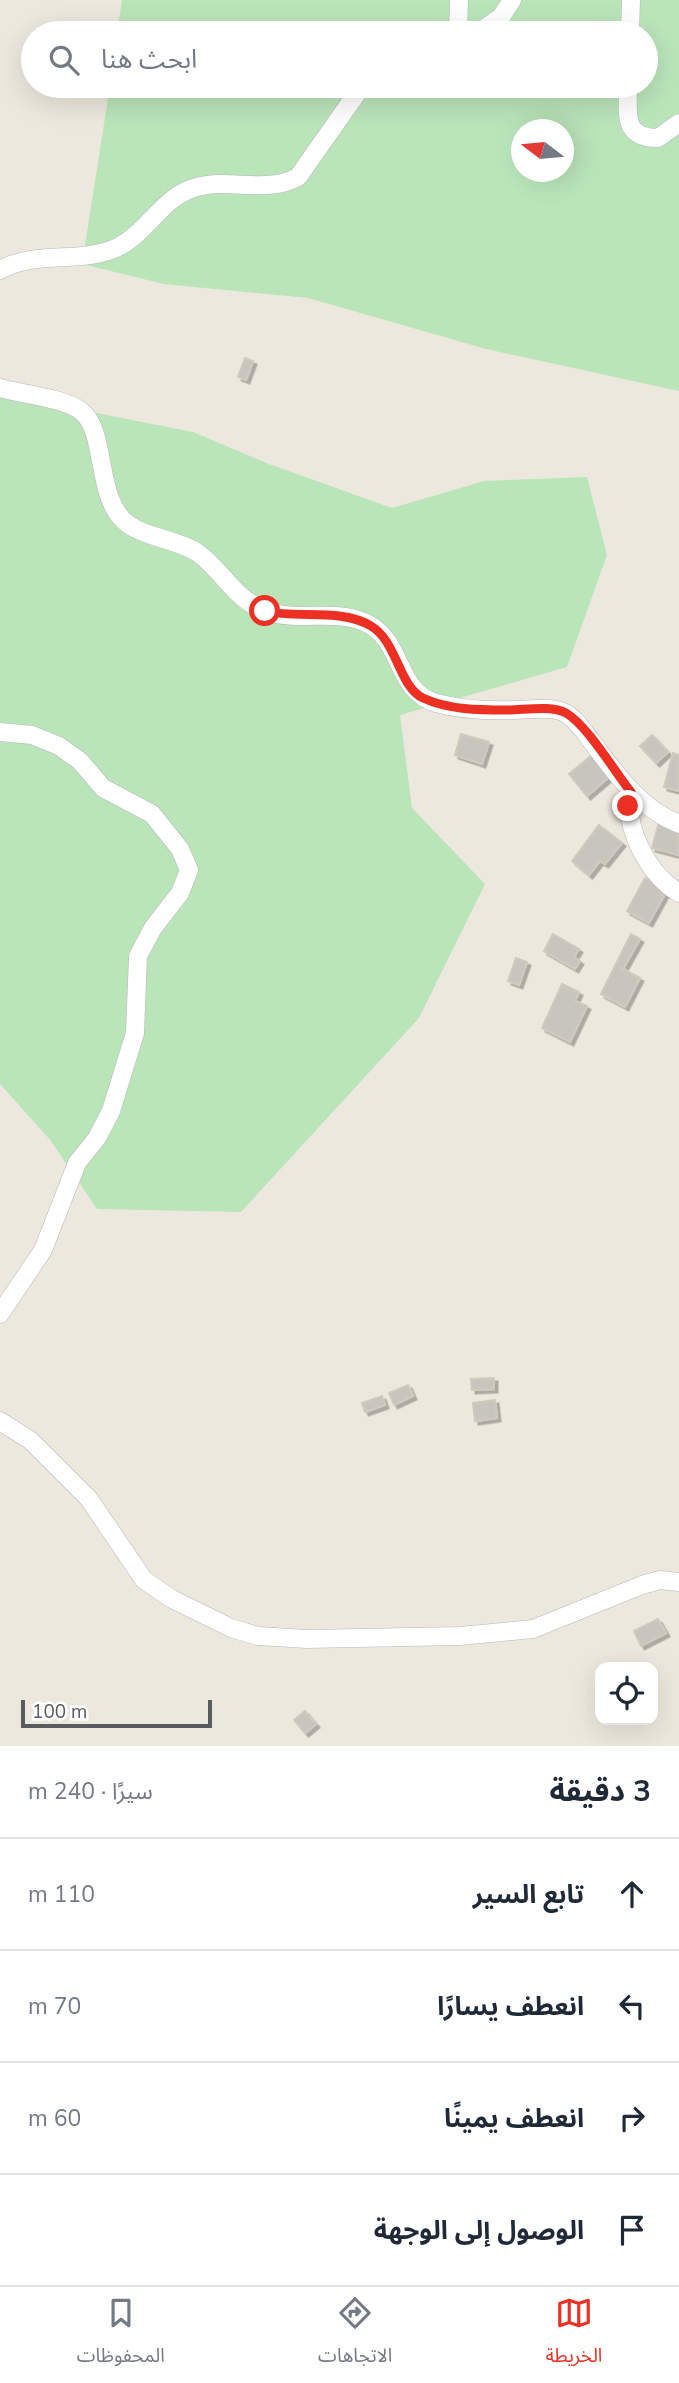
<!DOCTYPE html>
<html lang="ar">
<head>
<meta charset="utf-8">
<style>
  :root { --surface:#fff; --page:#f6f6f7; --text:#1f2937; --muted:#747a83; --line:#e0e1e3; --accent:#ec3024 }
  body { margin:0; font-family:"Nunito Sans","Noto Sans Arabic",sans-serif; background:var(--page); color:var(--text); direction:rtl }
  .controls { position:absolute; right:21px; bottom:21px; display:grid; overflow:hidden; border-radius:14px; box-shadow:0 7px 28px #0002 }
  .controls button { width:63px; height:63px; display:grid; place-items:center; padding:0; border:0; border-bottom:2px solid var(--line); background:var(--surface); color:var(--text); font:35px sans-serif }
  .compass { position:absolute; left:511px; top:119px; width:63px; height:63px; border-radius:50%; background:var(--surface); box-shadow:0 7px 28px #0002; rotate:286deg }
  .scale { position:absolute; left:21px; bottom:18px; width:191px; box-sizing:border-box; padding-left:7px; border:4px solid #585c60; border-top:0; font-size:19px; line-height:24px; white-space:nowrap; color:#585c60; -webkit-text-stroke:5px #fff; paint-order:stroke }
  .stop { position:absolute; width:21px; height:21px; margin:-16px; border:5px solid #ec3024; border-radius:50%; background:#fff }
  .stop.end { background:#ec3024; border-color:#fff; box-shadow:0 2px 7px #0008 }
  .list { margin:0; padding:0; list-style:none }
  h2 { display:flex; justify-content:space-between; align-items:center; height:91px; margin:0; padding:0 28px; font-size:30px }
  h2 small { font-size:23px; font-weight:400; color:var(--muted) }
  .list li { display:grid; grid-template-columns:46px 1fr auto; gap:21px; align-items:center; box-sizing:border-box; height:112px; padding:0 28px; border-top:2px solid var(--line) }
  .list b { display:block; font-size:26px; white-space:nowrap }
  .list em { font-size:23px; font-style:normal; color:var(--muted) }
  .icon { flex:none; width:38px; height:38px; fill:none; stroke:currentColor; stroke-width:2; stroke-linecap:round; stroke-linejoin:round }
  .map { position:relative; flex:none; width:679px; height:1746px; overflow:hidden; direction:ltr }
  .search { position:absolute; background:var(--surface); box-shadow:0 7px 28px #0002; left:21px; right:21px; top:21px; height:77px; display:flex; align-items:center; gap:18px; box-sizing:border-box; padding:0 24px; border-radius:38px; color:var(--muted); font-size:26px }
  .sheet { height:539px; background:var(--surface) }
  nav { display:flex; justify-content:space-around; align-items:center; box-sizing:border-box; height:98px; border-top:2px solid var(--line); background:var(--surface); font-size:19px; color:var(--muted) }
  nav a { display:grid; justify-items:center; gap:4px }
  nav .on { color:var(--accent) }
  .map>svg:first-child { display:block }
  .green { fill:#bae5b9; fill-rule:evenodd }
  .building { fill:#c8c5be; stroke:#d0cabd; stroke-width:2; filter:url(#shadow) }
  .lines { fill:none; stroke-linecap:round; stroke-linejoin:round }
  .minor-casing { stroke:#b5b7bc; stroke-width:19 }
  .minor { stroke:#fff; stroke-width:18 }
  .route { stroke:#ec3024; stroke-width:9 }
</style>
</head>
<body>
<div class="map">
<svg width="679" height="1746" viewBox="0 0 679 1746">
  <defs>
    <filter id="shadow"><feDropShadow dx="3.5" dy="3.5" stdDeviation="0" flood-color="#0004"/></filter>
  </defs>
  <rect width="100%" height="100%" fill="#ece8de"/>
  <g class="green">
    <path d="M122 0H679V391L486 349 308 298 164 284 82 264 110 86H646V33H117ZM522 130H564V172H522Z"/>
    <polygon points="0,394 193,432 269,464 392,508 484,481 587,477 607,555 567,667 400,715 412,808 485,884 419,1018 241,1212 97,1209 51,1141 0,1084"/>
  </g>
  <g class="building">
    <polygon points="245,358 253,361 246,380 238,377"/>
    <polygon points="461,734 489,742 482,764 455,755"/>
    <polygon points="652,735 668,752 656,763 640,746"/>
    <polygon points="673,753 679,755 679,791 664,787"/>
    <polygon points="592,755 609,777 587,796 569,774"/>
    <polygon points="659,822 679,827 678,855 652,848"/>
    <polygon points="599,825 622,843 605,864 600,861 589,875 572,861"/>
    <polygon points="645,878 667,890 649,923 627,911"/>
    <polygon points="553,934 579,949 574,957 580,961 575,969 544,951"/>
    <polygon points="631,934 640,939 623,969 640,978 625,1007 601,994"/>
    <polygon points="516,958 527,962 519,985 508,981"/>
    <polygon points="562,984 579,992 575,1001 587,1006 570,1042 542,1028"/>
    <polygon points="494,1378 494,1389 472,1390 471,1379"/>
    <polygon points="408,1385 413,1396 394,1405 389,1393"/>
    <polygon points="382,1396 385,1405 365,1412 362,1403"/>
    <polygon points="495,1400 497,1418 475,1421 473,1403"/>
    <polygon points="658,1619 666,1633 641,1646 634,1631"/>
    <polygon points="305,1711 316,1724 305,1733 294,1720"/>
  </g>
  <g class="lines">
    <defs>
      <g id="minor">
        <polyline points="458,33 459,0"/>
        <polyline points="478,33 501,17 512,0"/>
        <polyline points="630,33 631,0"/>
        <path d="M628 86C628 114 622 138 658 138L679 123"/>
        <path d="M0 270C35 250 80 264 116 248 148 233 162 196 197 187 231 178 266 194 298 177L362 86"/>
        <path d="M0 388C21 394 65 398 81 411 108 431 94 501 129 525 150 539 177 539 198 553 222 570 236 601 266 611 299 623 339 607 370 625 403 644 397 692 436 703 462 710 489 711 515 710 529 710 549 706 563 712 575 717 584 732 592 742 617 775 639 808 679 824"/>
        <polyline points="0,732 32,735 59,746 80,761 103,788 152,814 180,849 189,870 180,893 153,928 138,956 135,1033 111,1111 97,1138 77,1163 43,1250 0,1314"/>
        <path d="M631 792C623 827 648 874 679 893"/>
        <polyline points="0,1421 30,1440 89,1499 144,1580 172,1599 231,1628 258,1636 307,1639 460,1636 533,1629 642,1585 660,1580 679,1582"/>
      </g>
    </defs>
    <use href="#minor" class="minor-casing"/>
    <use href="#minor" class="minor"/>
  </g>
  <g class="lines">
    <path class="route" d="M265 611C298 619 341 608 371 626 397 641 399 687 423 698 449 710 479 710 507 710 525 710 551 705 566 713 588 726 614 771 631 792L628 806"/>
  </g>
</svg>
<div class="controls">
<button><svg class="icon" aria-label="locate" viewBox="0 0 24 24"><circle cx="12" cy="12" r="6"/><path d="M12 2v4M12 18v4M2 12h4M18 12h4"/></svg></button>
</div>
<svg class="compass" viewBox="-18 -18 36 36"><path d="M0-13l5 13h-10z" fill="#e53935"/><path d="M0 13l5-13h-10z" fill="#747a83"/></svg>
<div class="scale">100 m</div>
<div class="stop" style="left:265px;top:611px"></div>
<div class="stop end" style="left:628px;top:806px"></div>
<div class="search"><svg class="icon" aria-label="search" viewBox="0 0 24 24"><circle cx="10" cy="10" r="6"/><path d="M15 15l6 6"/></svg>ابحث هنا</div>
</div>
<section class="sheet">
<h2>3 دقيقة<small>سيرًا · 240 m</small></h2>
<ul class="list">
<li><svg class="icon" aria-label="ahead" viewBox="0 0 24 24"><path d="M12 20V5M6 11l6-6 6 6"/></svg><div><b>تابع السير</b></div><em>110 m</em></li>
<li><svg class="icon" aria-label="left" viewBox="0 0 24 24"><path d="M17 20v-9H6M10 6l-5 5 5 5"/></svg><div><b>انعطف يسارًا</b></div><em>70 m</em></li>
<li><svg class="icon" aria-label="right" viewBox="0 0 24 24"><path d="M7 20v-9h11M14 6l5 5-5 5"/></svg><div><b>انعطف يمينًا</b></div><em>60 m</em></li>
<li><svg class="icon" aria-label="arrive" viewBox="0 0 24 24"><path d="M6 21V4h12l-3 4 3 4H6"/></svg><div><b>الوصول إلى الوجهة</b></div></li>
</ul>
</section>
<nav>
<a class="on"><svg class="icon" aria-label="map" viewBox="0 0 24 24"><path d="M3 6l6-2 6 2 6-2v14l-6 2-6-2-6 2zM9 4v14M15 6v14"/></svg>الخريطة</a>
<a><svg class="icon" aria-label="directions" viewBox="0 0 24 24"><path d="M12 3l9 9-9 9-9-9zM9 14v-3h6M13 9l2 2-2 2"/></svg>الاتجاهات</a>
<a><svg class="icon" aria-label="saved" viewBox="0 0 24 24"><path d="M7 4h10v16l-5-4-5 4z"/></svg>المحفوظات</a>
</nav>
</body>
</html>
